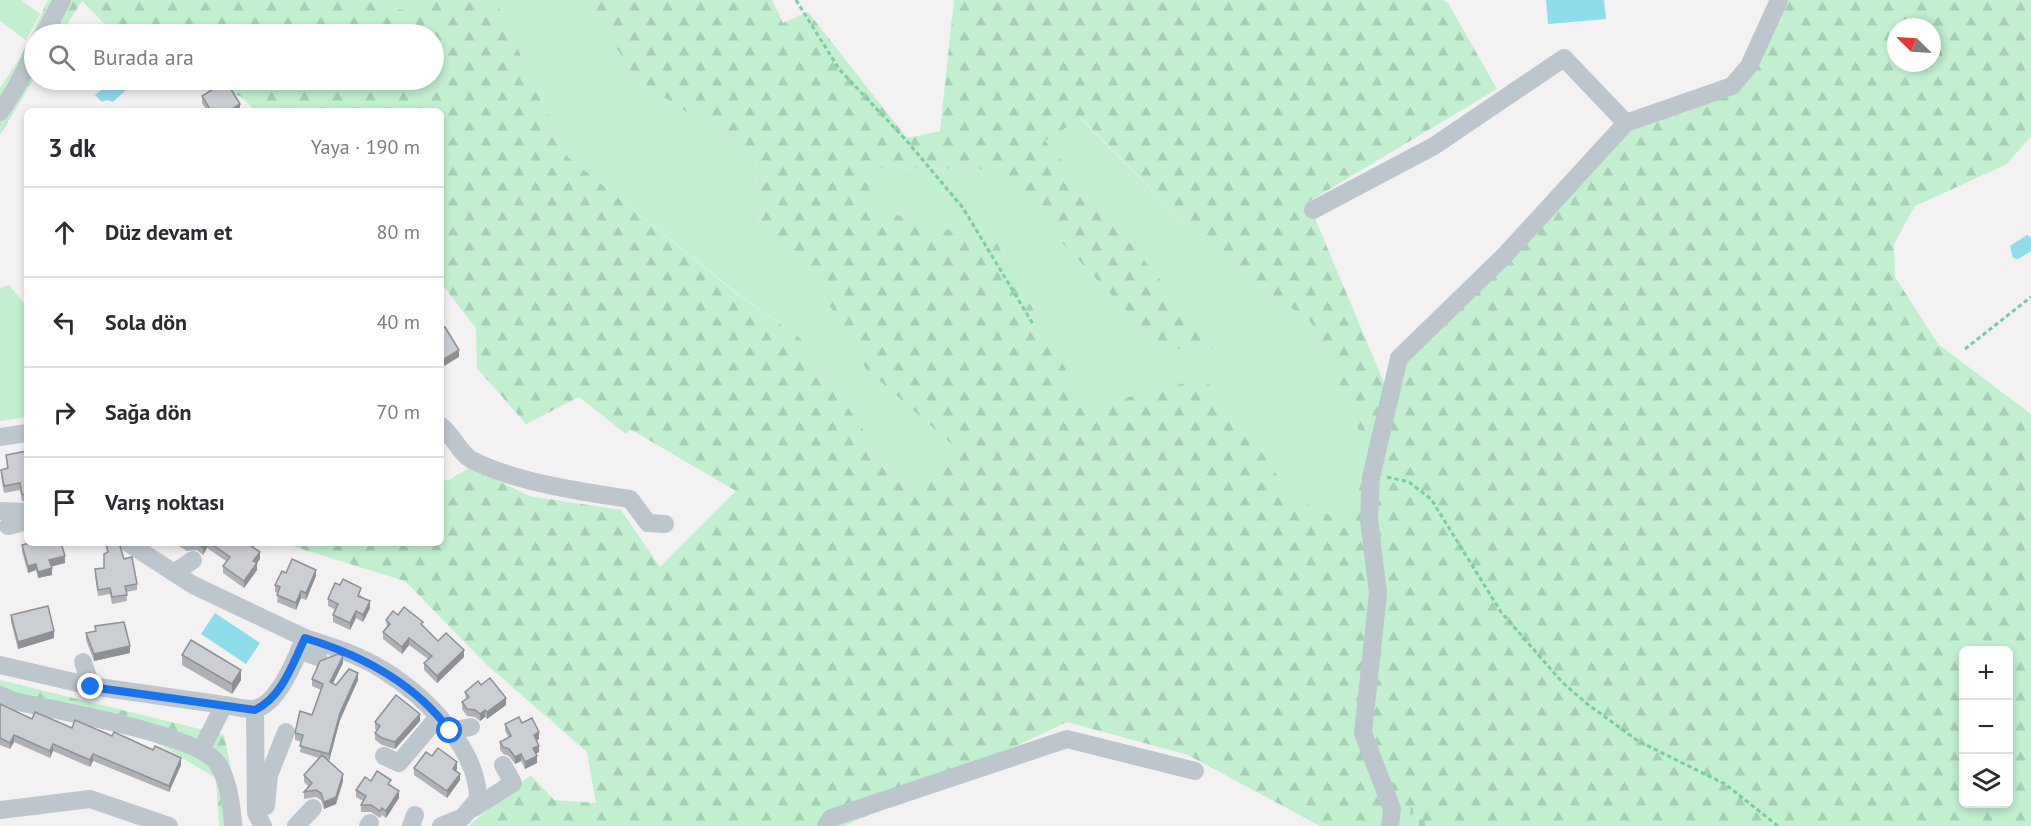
<!DOCTYPE html>
<html lang="tr">
<head>
<meta charset="utf-8">
<style>
  :root { --surface:#fff; --page:#f7f7f7; --text:#2b2b33; --muted:#7c7c81; --line:#e1e1e2 }
  body { margin:0; font-family:"PT Sans",sans-serif; background:var(--page); color:var(--text) }
  .controls { position:absolute; right:18px; bottom:18px; display:grid; overflow:hidden; border-radius:9px; box-shadow:0 3px 9px #0003 }
  .controls button { width:54px; height:54px; display:grid; place-items:center; padding:0; border:0; border-bottom:2px solid var(--line); background:var(--surface); color:var(--text); font:30px sans-serif }
  .compass { position:absolute; left:1887px; top:18px; width:54px; height:54px; border-radius:50%; background:var(--surface); box-shadow:0 3px 9px #0003; rotate:294deg }
  .stop { position:absolute; width:18px; height:18px; margin:-14px; border:4px solid #1a73e8; border-radius:50%; background:#fff }
  .stop.end { background:#1a73e8; border-color:#fff; box-shadow:0 2px 6px #0008 }
  .list { margin:0; padding:0; list-style:none }
  h2 { display:flex; justify-content:space-between; align-items:center; height:78px; margin:0; padding:0 24px; font-size:26px }
  h2 small { font-size:20px; font-weight:400; color:var(--muted) }
  .list li { display:grid; grid-template-columns:39px 1fr auto; gap:18px; align-items:center; box-sizing:border-box; height:90px; padding:0 24px; border-top:2px solid var(--line) }
  .list b { display:block; font-size:22px; white-space:nowrap }
  .list em { font-size:20px; font-style:normal; color:var(--muted) }
  .icon { flex:none; width:33px; height:33px; fill:none; stroke:currentColor; stroke-width:2; stroke-linecap:round; stroke-linejoin:round }
  .map { position:relative; flex:none; width:2031px; height:826px; overflow:hidden }
  .search { position:absolute; background:var(--surface); box-shadow:0 3px 9px #0003; left:24px; top:24px; width:420px; height:66px; display:flex; align-items:center; gap:15px; box-sizing:border-box; padding:0 21px; border-radius:33px; color:var(--muted); font-size:22px }
  .panel { position:absolute; background:var(--surface); box-shadow:0 3px 9px #0003; left:24px; top:108px; width:420px; height:438px; border-radius:9px }
  .map>svg:first-child { display:block }
  .green { fill:#c1efd0 }
  .forest { fill:url(#forest-firs); fill-rule:evenodd }
  .cemetery { fill:url(#cemetery-stones) }
  .water { fill:#8fdceb }
  .lines { fill:none; stroke-linecap:round; stroke-linejoin:round }
  .path { stroke:#79cd9f; stroke-width:3; stroke-dasharray:4.5 3; stroke-linecap:butt }
  .minor { stroke:#bdc6cd; stroke-width:18 }
  .wall { fill:#afb1b5 }
  .shaded-wall { fill:#8e9094 }
  .building { fill:#cbced3; stroke:#8e9094; stroke-width:1.5 }
  .route { stroke:#1a73e8; stroke-width:8 }
</style>
</head>
<body>
<div class="map">
<svg width="2031" height="826" viewBox="0 0 2031 826">
  <defs>
    <pattern id="forest-firs" width="22" height="20" patternUnits="userSpaceOnUse" patternTransform="scale(1.5)"><rect width="22" height="20" fill="#c1efd0"/><path d="M5 1l3.5 6h-7zM16 11l3.5 6h-7z" fill="#a7cfb5"/></pattern>
    <pattern id="cemetery-stones" width="16" height="16" patternUnits="userSpaceOnUse" patternTransform="scale(1.5)"><rect width="16" height="16" fill="#c1efd0"/><path d="M2 7V4a2 2 0 0 1 4 0v3zM10 15v-3a2 2 0 0 1 4 0v3z" fill="#a7cfb5"/></pattern>
  </defs>
  <rect width="100%" height="100%" fill="#f3f1f1"/>
  <g class="green">
    <polygon points="0,0 21,0 40,14 26,40 0,21"/>
    <polygon points="368,0 437,0 414,13"/>
    <polygon points="495,0 586,0 637,80 755,156 759,226 807,265 866,369 954,446 909,496 800,338 738,294 568,157"/>
    <polygon points="1080,118 1218,257 1310,321 1372,460 1344,523 1291,497 1244,424 1203,378 1087,409 997,243 877,210 860,168 993,169 1163,350 1216,348 1045,141"/>
    <polygon points="9,285 27,307 27,417 0,421 0,288"/>
  </g>
  <g class="forest">
    <path d="M48 0H368L414 13 437 0H495L568 157 737 294 800 338 909 496 954 446 866 369 807 266 759 226 755 156 637 80 586 0H772L783 23 808 12 907 138 940 131 954 0H1443L1448 3 1497 89 1308 202 1385 385 1597 144 1754 71 1781 0H2031V136L2007 164 1915 206 1894 244 1895 277 1938 344 2031 414V826H1429L1411 806 1409 826H1320L1188 755 1067 722 845 826H468L531 775 554 800 596 803 587 752 487 665 405 581 282 543H441V480H449L471 467 529 496 621 510 660 567 736 491 630 429 626 434 579 397 526 424 477 368 476 328 441 283V111H256L241 97 200 80H434V34H114L82 1 61 34H34V79L0 135V88L21 56ZM1896 27H1932V63H1896ZM1081 118 1218 257 1310 321 1372 460 1344 522 1291 497 1244 424 1203 378 1087 408 997 243 878 210 860 168 993 169 1163 350 1217 348 1045 141ZM1964 650H2008V804H1964Z"/>
    <polygon points="0,680 224,735 243,826 219,826 216,778 152,740 0,704"/>
  </g>
  <polygon class="cemetery" points="1411,805 1429,826 1409,826"/>
  <g class="water">
    <polygon points="1546,0 1604,0 1606,19 1548,24"/>
    <polygon points="114,80 124,80 130,86 113,102 107,100 102,102 95,95"/>
    <polygon points="2027,235 2031,237 2031,251 2018,259 2013,258 2010,246"/>
    <polygon points="215,613 260,643 246,664 201,634"/>
  </g>
  <g class="lines">
    <g class="path">
      <polyline points="796,0 839,69 906,140 963,208 1033,324"/>
      <polyline points="1965,349 2031,297"/>
      <polyline points="1387,477 1409,482 1431,499 1501,612 1562,682 1586,703 1638,741 1725,784 1778,826"/>
    </g>
    <g class="minor">
      <polyline points="44,34 62,0"/>
      <polyline points="0,112 14,91 34,53"/>
      <polyline points="1313,210 1434,146 1564,58 1626,123"/>
      <path d="M441 426C453 435 460 454 472 460 515 482 582 492 630 499L648 523 665 524"/>
      <polyline points="0,437 27,433"/>
      <polyline points="0,511 27,512"/>
      <polyline points="8,526 27,521"/>
      <path d="M128 543 193 585 305 638C296 657 277 709 252 709 243 709 233 706 224 705"/>
      <polyline points="174,573 193,560"/>
      <path d="M305 638C331 646 359 655 383 670 424 695 478 748 478 799L463 817 441 826"/>
      <polyline points="299,650 318,657"/>
      <polyline points="83,662 91,686"/>
      <polyline points="0,665 91,686 224,705 201,750"/>
      <path d="M0 695 14 701C53 710 198 734 218 764 228 780 232 807 233 826"/>
      <polyline points="255,710 256,813 263,826"/>
      <polyline points="450,731 471,727"/>
      <polyline points="384,756 399,763 437,718"/>
      <polyline points="266,806 269,775 286,732"/>
      <polyline points="474,808 513,783 503,765"/>
      <polyline points="0,810 90,799 169,826"/>
      <polyline points="296,826 313,808"/>
      <polyline points="368,826 370,823"/>
      <polyline points="411,826 415,815"/>
      <polyline points="826,826 831,818 1067,739 1195,771"/>
      <polyline points="1390,826 1392,809 1363,733 1378,593 1369,520 1371,477 1399,358 1504,256 1626,123 1732,86 1749,66 1779,0"/>
    </g>
  </g>
  <g class="wall">
    <polygon points="202,96 240,111 207,111 202,103"/>
    <polygon points="27,451 27,502 22,501 20,490 4,493 1,476 1,470 7,468 6,455"/>
    <polygon points="106,543 124,559 137,584 137,590 126,592 127,601 112,604 110,594 98,596 95,576 95,569 104,568 107,553"/>
    <polygon points="177,543 254,543 254,548 260,559 257,563 257,570 244,588 223,573 223,566 226,561 207,548 203,555 197,550 187,551 177,545"/>
    <polygon points="22,545 65,563 51,567 52,575 38,578 36,570 28,573 22,552"/>
    <polygon points="286,573 316,576 306,600 301,598 296,610 277,602 278,593 275,592 275,585"/>
    <polygon points="361,595 361,597 370,608 363,622 356,618 350,630 333,622 333,615 336,610 328,606 328,599"/>
    <polygon points="11,615 54,638 18,649 11,622"/>
    <polygon points="398,615 423,626 438,641 464,657 437,683 424,670 424,663 428,659 409,645 402,654 383,639 383,632 387,628 386,620"/>
    <polygon points="95,626 130,653 94,661 86,640 86,633 95,631"/>
    <polygon points="182,655 241,680 232,694 182,665"/>
    <polygon points="343,663 333,683 336,685 358,680 340,720 329,761 328,761 343,781 336,804 324,809 321,800 316,797 304,799 304,792 309,787 304,782 304,775 319,758 300,752 302,742 295,740 295,733 312,715 321,690 312,686 312,679"/>
    <polygon points="481,685 506,705 487,719 485,717 480,721 475,717 467,716 462,709 462,702 466,699 465,692"/>
    <polygon points="0,704 32,719 72,728 112,736 181,765 169,792 93,761 90,767 53,751 50,758 14,742 10,749 0,745"/>
    <polygon points="420,721 395,749 382,745 375,740 375,733 377,730 375,729 375,722"/>
    <polygon points="522,723 539,739 536,741 539,752 536,754 537,763 525,769 521,761 515,764 509,756 503,754 500,749 500,742 509,738 505,731 505,724"/>
    <polygon points="432,756 457,769 456,771 460,780 447,798 414,775 414,768"/>
    <polygon points="371,781 391,786 399,798 386,818 382,815 380,818 371,812 361,812 361,805 363,801 356,797 356,790"/>
  </g>
  <g class="shaded-wall">
    <polygon points="240,104 240,111 229,111"/>
    <polygon points="459,350 459,357 441,368 441,361"/>
    <polygon points="206,543 207,543 207,548 203,555 203,548"/>
    <polygon points="260,552 260,559 253,568 253,561"/>
    <polygon points="65,556 65,563 49,567 49,560"/>
    <polygon points="257,563 257,570 244,588 244,581"/>
    <polygon points="36,564 36,570 28,573 28,566"/>
    <polygon points="52,568 52,575 38,578 38,572"/>
    <polygon points="316,570 316,576 306,600 306,593"/>
    <polygon points="301,591 301,598 296,610 296,603"/>
    <polygon points="370,601 370,608 363,622 363,615"/>
    <polygon points="356,611 356,618 350,630 350,623"/>
    <polygon points="54,631 54,638 18,649 18,642"/>
    <polygon points="409,638 409,645 402,654 402,647"/>
    <polygon points="130,646 130,653 94,661 94,654"/>
    <polygon points="464,650 464,657 437,683 437,676"/>
    <polygon points="343,656 343,663 330,689 330,682"/>
    <polygon points="241,670 241,680 232,694 232,684"/>
    <polygon points="358,673 358,680 340,720 329,761 329,754 340,713"/>
    <polygon points="506,698 506,705 487,719 487,712"/>
    <polygon points="485,710 485,717 480,721 480,714"/>
    <polygon points="420,714 420,721 395,749 395,742"/>
    <polygon points="539,732 539,739 534,742 534,735"/>
    <polygon points="14,735 14,742 10,749 10,743"/>
    <polygon points="53,744 53,751 50,758 50,751"/>
    <polygon points="539,746 539,752 533,755 533,748"/>
    <polygon points="93,754 93,761 90,767 90,760"/>
    <polygon points="521,754 521,761 515,764 515,757"/>
    <polygon points="537,756 537,763 525,769 525,762"/>
    <polygon points="181,758 181,765 169,792 169,786"/>
    <polygon points="457,762 457,769 453,776 453,769"/>
    <polygon points="343,774 343,781 336,804 324,809 324,802"/>
    <polygon points="460,774 460,780 447,798 447,791"/>
    <polygon points="399,791 399,798 386,818 386,811"/>
  </g>
  <g class="building">
    <polygon points="226,81 240,104 229,111 211,111 202,96"/>
    <polygon points="445,327 459,350 441,361 441,329"/>
    <polygon points="27,451 27,495 22,494 20,483 4,486 1,470 8,468 6,455"/>
    <polygon points="29,543 61,543 65,556 49,560 52,568 38,572 36,564 28,566 22,545"/>
    <polygon points="106,543 119,543 124,559 132,557 137,584 125,586 127,595 112,597 110,588 98,590 95,569 104,568 104,554 108,552"/>
    <polygon points="198,543 206,543 203,548"/>
    <polygon points="210,543 253,543 251,546 260,552 253,561 257,563 244,581 223,566 230,557"/>
    <polygon points="292,559 316,570 306,593 301,591 296,603 277,595 280,587 275,585 282,571 286,573"/>
    <polygon points="343,579 361,588 358,596 370,601 363,615 356,611 350,623 333,615 338,604 328,599 335,583 340,585"/>
    <polygon points="48,606 54,631 18,642 11,615"/>
    <polygon points="404,607 423,622 421,624 438,641 446,633 464,650 437,676 424,663 432,656 409,638 402,647 383,632 390,624 386,620 393,611 398,615"/>
    <polygon points="124,622 130,646 94,654 86,633 96,631 95,626"/>
    <polygon points="191,640 241,670 232,684 182,655"/>
    <polygon points="338,654 343,656 330,682 336,685 349,669 358,673 340,713 329,754 300,746 303,735 295,733 300,711 312,715 323,684 312,679 320,661"/>
    <polygon points="490,678 506,698 487,712 485,710 480,714 475,710 467,709 462,702 469,697 465,692 478,681 481,685"/>
    <polygon points="396,695 420,714 395,742 382,738 375,733 380,726 375,722"/>
    <polygon points="0,704 32,719 35,712 72,728 75,720 112,736 114,732 153,750 155,746 181,758 169,786 93,754 90,760 53,744 50,751 14,735 10,743 0,738"/>
    <polygon points="519,717 522,723 532,718 539,732 534,735 539,746 533,748 537,756 525,762 521,754 515,757 509,749 503,747 500,742 511,736 505,724"/>
    <polygon points="438,748 457,762 453,769 460,774 447,791 414,768 426,752 432,756"/>
    <polygon points="322,755 343,774 336,797 324,802 321,793 316,790 304,792 312,783 304,775"/>
    <polygon points="377,771 391,780 388,784 399,791 386,811 382,808 380,811 371,805 361,805 366,796 356,790 365,777 371,781"/>
  </g>
  <g class="lines">
    <path class="route" d="M91 687 255 710C282 697 292 665 305 638 361 655 415 683 450 731"/>
  </g>
</svg>
<div class="controls">
<button>+</button>
<button>−</button>
<button><svg class="icon" aria-label="layers" viewBox="0 0 24 24"><path d="M12 4l9 5-9 5-9-5zM3 14l9 5 9-5"/></svg></button>
</div>
<svg class="compass" viewBox="-18 -18 36 36"><path d="M0-13l5 13h-10z" fill="#e53935"/><path d="M0 13l5-13h-10z" fill="#7c7c81"/></svg>
<div class="stop" style="left:450px;top:731px"></div>
<div class="stop end" style="left:91px;top:687px"></div>
<div class="search"><svg class="icon" aria-label="search" viewBox="0 0 24 24"><circle cx="10" cy="10" r="6"/><path d="M15 15l6 6"/></svg>Burada ara</div>
<section class="panel">
<h2>3 dk<small>Yaya · 190 m</small></h2>
<ul class="list">
<li><svg class="icon" aria-label="ahead" viewBox="0 0 24 24"><path d="M12 20V5M6 11l6-6 6 6"/></svg><div><b>Düz devam et</b></div><em>80 m</em></li>
<li><svg class="icon" aria-label="left" viewBox="0 0 24 24"><path d="M17 20v-9H6M10 6l-5 5 5 5"/></svg><div><b>Sola dön</b></div><em>40 m</em></li>
<li><svg class="icon" aria-label="right" viewBox="0 0 24 24"><path d="M7 20v-9h11M14 6l5 5-5 5"/></svg><div><b>Sağa dön</b></div><em>70 m</em></li>
<li><svg class="icon" aria-label="arrive" viewBox="0 0 24 24"><path d="M6 21V4h12l-3 4 3 4H6"/></svg><div><b>Varış noktası</b></div></li>
</ul>
</section>
</div>
</body>
</html>
